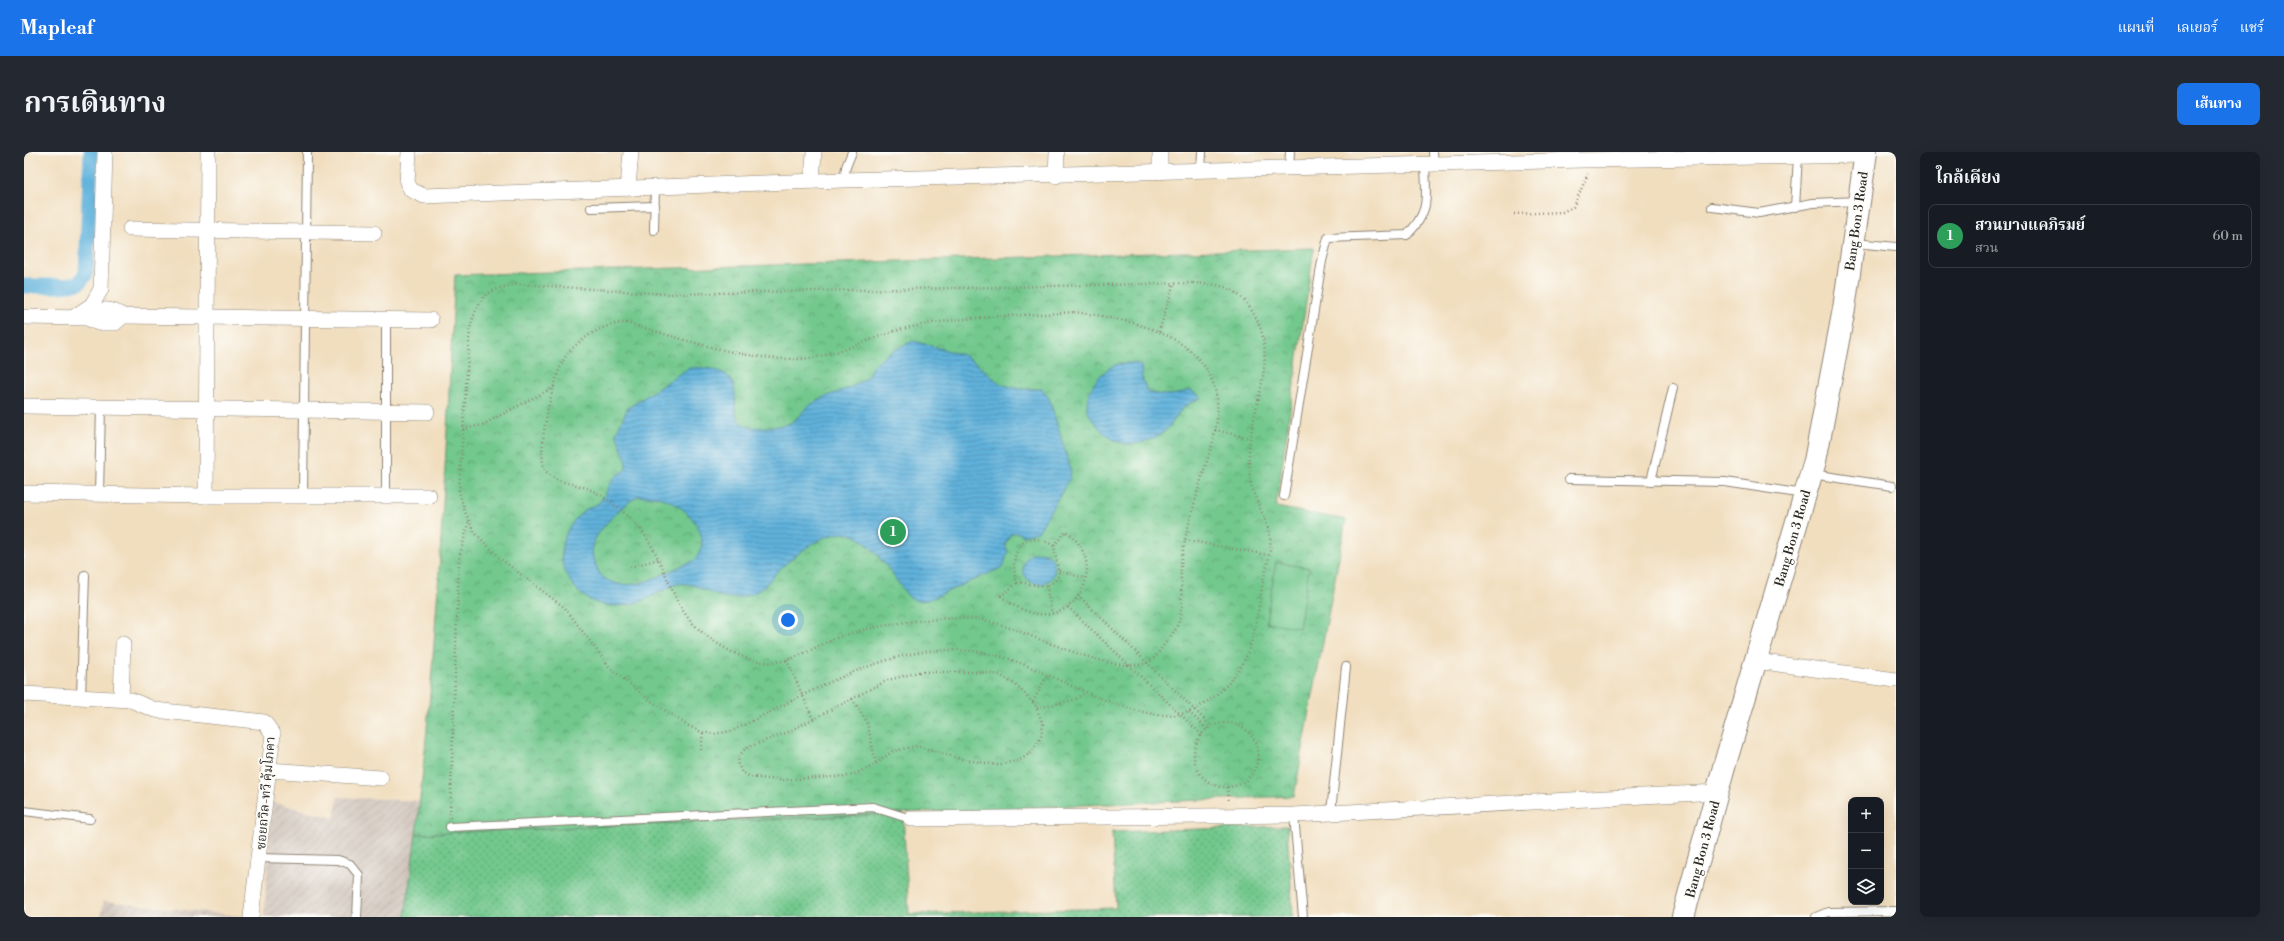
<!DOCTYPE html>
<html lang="th">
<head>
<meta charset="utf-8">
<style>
  :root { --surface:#171b24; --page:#242831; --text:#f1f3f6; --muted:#9ea1a6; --line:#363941; --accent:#1a73e8 }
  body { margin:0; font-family:"Libre Bodoni","Noto Serif Thai",serif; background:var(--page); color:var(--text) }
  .controls { position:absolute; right:12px; bottom:12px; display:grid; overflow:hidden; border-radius:8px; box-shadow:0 4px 16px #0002 }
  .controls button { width:36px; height:36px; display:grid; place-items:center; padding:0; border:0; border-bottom:1px solid var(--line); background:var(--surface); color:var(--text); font:20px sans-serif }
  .you { position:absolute; left:764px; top:468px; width:14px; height:14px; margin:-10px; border:3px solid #fff; border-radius:50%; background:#1a73e8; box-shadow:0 0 0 6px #1a73e833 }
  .badge { display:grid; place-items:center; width:26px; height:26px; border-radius:50%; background:var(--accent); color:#fff; font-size:13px; font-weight:700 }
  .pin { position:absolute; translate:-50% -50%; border:2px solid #fff; box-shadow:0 1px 4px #0006 }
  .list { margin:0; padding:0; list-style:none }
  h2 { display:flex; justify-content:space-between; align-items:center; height:52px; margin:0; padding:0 16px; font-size:17px }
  h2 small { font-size:13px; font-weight:400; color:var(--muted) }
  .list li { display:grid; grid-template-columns:26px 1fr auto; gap:12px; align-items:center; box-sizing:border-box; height:64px; margin:0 8px 8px; padding:0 8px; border:1px solid var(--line); border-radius:8px }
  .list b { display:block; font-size:15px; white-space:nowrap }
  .list p { margin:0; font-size:13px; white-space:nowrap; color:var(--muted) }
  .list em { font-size:13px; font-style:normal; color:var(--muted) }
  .icon { flex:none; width:22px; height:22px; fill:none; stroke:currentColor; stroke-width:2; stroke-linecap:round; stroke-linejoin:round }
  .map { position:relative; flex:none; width:1872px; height:765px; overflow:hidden; border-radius:8px }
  header { display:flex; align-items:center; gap:24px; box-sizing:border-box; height:56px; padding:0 20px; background:var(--accent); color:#fff }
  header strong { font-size:19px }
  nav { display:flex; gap:22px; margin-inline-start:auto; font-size:14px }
  .intro { display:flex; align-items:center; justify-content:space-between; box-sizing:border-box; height:96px; padding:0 24px }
  h1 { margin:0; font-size:28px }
  .button { padding:10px 18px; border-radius:8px; background:var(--accent); color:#fff; font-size:14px; font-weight:700 }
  main { display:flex; gap:24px; padding:0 24px }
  aside { flex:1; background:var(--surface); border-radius:8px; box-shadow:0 4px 16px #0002 }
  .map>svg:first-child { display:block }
  .industrial { fill:url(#industrial-furrows) }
  .grass { fill:url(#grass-dots); stroke:#4e7a5c }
  .park { fill:url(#park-crowns); stroke:#4e7a5c }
  .pitch { fill:#72c88d; stroke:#4e7a5c }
  .water { fill:url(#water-rules); stroke:#466e84; fill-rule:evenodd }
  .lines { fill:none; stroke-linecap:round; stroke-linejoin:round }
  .canal { stroke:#61b2dc; stroke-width:15 }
  .service-casing { stroke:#8e8475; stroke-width:10 }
  .minor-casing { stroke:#8e8475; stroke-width:16 }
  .secondary-casing { stroke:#8e8475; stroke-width:24 }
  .path { stroke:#8e8475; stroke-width:2.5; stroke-dasharray:1 3; stroke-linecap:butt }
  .service { stroke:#fff; stroke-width:8 }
  .minor { stroke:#fff; stroke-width:15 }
  .secondary { stroke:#fff; stroke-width:22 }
  .labels { text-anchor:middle; stroke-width:3.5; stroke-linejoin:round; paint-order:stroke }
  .street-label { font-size:13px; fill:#2b2b2b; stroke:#fdfcf7 }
</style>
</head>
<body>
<header>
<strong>Mapleaf</strong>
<nav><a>แผนที่</a><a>เลเยอร์</a><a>แชร์</a></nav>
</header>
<div class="intro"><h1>การเดินทาง</h1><a class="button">เส้นทาง</a></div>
<main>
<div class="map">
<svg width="1872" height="765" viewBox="0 0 1872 765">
  <defs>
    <pattern id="industrial-furrows" width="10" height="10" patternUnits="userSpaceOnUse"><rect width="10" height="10" fill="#cec2b9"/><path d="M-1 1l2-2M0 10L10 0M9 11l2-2" fill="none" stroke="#b1a79f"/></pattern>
    <pattern id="grass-dots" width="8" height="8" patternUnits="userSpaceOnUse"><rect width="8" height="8" fill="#72c88d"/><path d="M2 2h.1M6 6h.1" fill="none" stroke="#5ea373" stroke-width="1.8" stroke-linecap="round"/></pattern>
    <pattern id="park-crowns" width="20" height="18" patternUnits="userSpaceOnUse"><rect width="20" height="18" fill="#72c88d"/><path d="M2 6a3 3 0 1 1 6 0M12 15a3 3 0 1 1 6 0" fill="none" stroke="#5ea373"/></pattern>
    <pattern id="water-rules" width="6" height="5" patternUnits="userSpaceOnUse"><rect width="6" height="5" fill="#61b2dc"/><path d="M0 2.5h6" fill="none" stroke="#5091b3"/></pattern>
  </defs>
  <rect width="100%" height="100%" fill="#fdfcf7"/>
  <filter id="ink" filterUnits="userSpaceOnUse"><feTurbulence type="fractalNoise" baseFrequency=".025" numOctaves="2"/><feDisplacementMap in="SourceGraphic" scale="8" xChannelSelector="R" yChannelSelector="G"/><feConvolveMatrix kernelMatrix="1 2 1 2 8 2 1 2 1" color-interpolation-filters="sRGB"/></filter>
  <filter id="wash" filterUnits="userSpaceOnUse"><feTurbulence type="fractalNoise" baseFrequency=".012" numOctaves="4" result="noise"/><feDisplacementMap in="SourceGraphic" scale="16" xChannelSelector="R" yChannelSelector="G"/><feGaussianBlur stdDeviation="0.9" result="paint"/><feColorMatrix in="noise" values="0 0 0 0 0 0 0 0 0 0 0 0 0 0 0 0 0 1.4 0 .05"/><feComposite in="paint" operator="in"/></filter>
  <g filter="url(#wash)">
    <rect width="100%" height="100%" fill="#f1debf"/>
    <g class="industrial">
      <polygon points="314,645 396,649 381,765 240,765 248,650 310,666"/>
      <polygon points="80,749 226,765 77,765"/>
    </g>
    <polygon class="grass" points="879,662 885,762 1092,756 1088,680 1263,674 1269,765 381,765 392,682"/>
    <path class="park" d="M1290 96 1252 355 1322 368 1270 644 392 682C414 496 421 310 431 123Z"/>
    <polygon class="pitch" points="1252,410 1285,416 1275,476 1242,470"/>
    <g class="water">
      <path d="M890 189 939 203 952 211 976 232 996 237H1018L1025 246 1047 318 1046 326 1014 380 999 384 995 381H987L981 392 984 400 979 415 904 448 894 449 886 446C871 429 846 382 821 381 799 381 775 400 758 415 749 423 742 436 730 441 694 457 678 428 654 432 645 434 635 441 627 445 600 458 567 459 548 432 539 418 535 406 539 390 543 376 550 367 561 358 566 355 573 353 577 349 583 342 585 332 590 326 593 322 599 320 602 317V308L592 281 604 256 663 217C672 214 678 216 687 217 727 225 701 257 718 272 725 278 745 275 754 274 773 272 773 264 785 254 802 241 828 239 843 225 846 221 847 215 851 212 862 202 876 194 890 189ZM614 344C621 345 629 343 635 345 659 351 690 380 673 405 670 410 662 412 657 414 638 423 610 439 588 430 579 427 575 422 572 413 569 408 568 401 568 395 571 379 600 352 614 344Z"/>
      <path d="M1110 211 1117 214 1118 226 1123 239C1137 245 1152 244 1166 238L1177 245C1172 249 1161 253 1157 258 1150 268 1144 279 1132 285 1109 297 1088 293 1073 273 1068 267 1063 261 1063 254 1062 237 1079 216 1095 212 1099 211 1105 211 1110 211Z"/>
      <circle cx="1015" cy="416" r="16"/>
    </g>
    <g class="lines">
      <polyline class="canal" points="0,134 39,134 55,131 62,122 67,0"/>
    </g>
  </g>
  <g filter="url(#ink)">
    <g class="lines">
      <defs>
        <g id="service">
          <polyline points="1409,0 1410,14"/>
          <polyline points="1265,17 1266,0"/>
          <polyline points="1177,19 1178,0"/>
          <polyline points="820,28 822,15 828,0"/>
          <polyline points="1688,55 1735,61 1789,51 1834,49"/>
          <polyline points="1771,55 1774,5"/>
          <polyline points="567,56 631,54"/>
          <polyline points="630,78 631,34"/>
          <polyline points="1831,91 1872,95"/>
          <polyline points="1788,322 1868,334"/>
          <polyline points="1545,327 1701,330 1780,342"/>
          <polyline points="1627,329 1649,236"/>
          <polyline points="75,342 77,255"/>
          <polyline points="279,344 283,0"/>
          <polyline points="362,344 362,168"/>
          <path d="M1260 344 1298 109 1304 86 1383 83C1407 59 1402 45 1401 14"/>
          <polyline points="57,545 61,423"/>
          <polyline points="0,659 66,667"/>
          <polyline points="1307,660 1322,515"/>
          <polyline points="1270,663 1279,765"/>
          <polyline points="426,675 849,655 887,667"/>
          <polyline points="234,706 314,708 326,712 335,723 333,765"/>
          <polyline points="1792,765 1804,760 1872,759"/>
        </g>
        <g id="minor">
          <polyline points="385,0 383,30 387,38 400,44 820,28 1559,8 1841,3"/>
          <polyline points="1136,20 1136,0"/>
          <polyline points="1032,24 1033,0"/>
          <polyline points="788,29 790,0"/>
          <polyline points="604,35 607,0"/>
          <polyline points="106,77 350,81"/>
          <polyline points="0,165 63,166 74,171 91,171 99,164"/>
          <polyline points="50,165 68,153 77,137 81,0"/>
          <path d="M63 166C78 156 84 155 99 164L407 168"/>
          <polyline points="0,254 403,260"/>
          <polyline points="0,341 182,344 405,344"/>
          <polyline points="182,344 184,0"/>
          <polyline points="1732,509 1872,528"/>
          <polyline points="0,542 107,548 131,558 240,570 249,582 227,765"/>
          <polyline points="97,547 99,492"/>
          <polyline points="245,618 357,626"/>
          <polyline points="887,667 1270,663 1693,640"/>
        </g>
        <polyline id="secondary" points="1659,765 1700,615 1791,309 1820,157 1842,0"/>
      </defs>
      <use href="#service" class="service-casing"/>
      <use href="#minor" class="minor-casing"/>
      <use href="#secondary" class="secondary-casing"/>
      <g class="path">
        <polyline points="1490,62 1538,60 1549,55 1564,22"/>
        <path d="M1169 131C1197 132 1212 134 1228 159 1259 207 1223 259 1225 309 1225 319 1226 330 1229 339 1234 355 1244 369 1246 386 1248 399 1242 416 1239 430 1229 488 1228 523 1173 556 1128 584 1030 521 985 507 968 502 949 498 931 498 858 495 772 548 708 579L690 582 677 580 661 572 623 546 586 516 541 456 478 408 451 381 440 358 435 338 446 176C456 143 460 139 493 132L643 142Z"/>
        <path d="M1050 160C1113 168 1201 186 1193 269 1190 292 1179 319 1173 342 1167 365 1159 390 1157 414 1156 432 1160 452 1155 469 1153 477 1146 484 1141 492 1137 496 1133 504 1128 508 1095 531 992 471 953 467 916 464 853 472 818 484 784 496 761 520 722 506 697 497 667 476 655 452 640 423 632 392 609 369 597 357 580 344 565 337 552 331 531 332 522 319 510 302 530 225 540 207 551 189 581 170 602 171 657 186 716 208 773 207 814 206 848 183 887 175 940 164 996 164 1050 160Z"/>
        <polyline points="1135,180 1150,131"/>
        <polyline points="439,277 458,273 530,235"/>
        <polyline points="1191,278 1226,286"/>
        <polyline points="1161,388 1244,403"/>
        <polyline points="606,415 635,407"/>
        <polyline points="1035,419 1061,426"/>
        <path d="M993 431C1012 429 1021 443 1035 423L1030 394C999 374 983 401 993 431L977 444C1042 499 1093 416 1042 379L1030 394"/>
        <polyline points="1022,434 1028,461"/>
        <polyline points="1054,443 1188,575"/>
        <polyline points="1044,455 1178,583"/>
        <polyline points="763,508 789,567"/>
        <polygon points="895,520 957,520 976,523 993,534 1011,553 1019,572 1017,585 1008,600 996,608 973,613 937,607 893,594 869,599 852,612 826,624 754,628 726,625 717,619 714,612 715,604 722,596 764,580 864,528"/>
        <polyline points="828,547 843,570 852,612"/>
        <polyline points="1009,550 1023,523"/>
        <polyline points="1013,556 1050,548 1061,541"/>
        <polyline points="1165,560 1183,577"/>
        <circle cx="1202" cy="603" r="32"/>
        <polyline points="677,598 679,580"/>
        <polyline points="1203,635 1205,650"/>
        <polyline points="426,666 435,407 445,368"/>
      </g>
      <use href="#service" class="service"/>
      <use href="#minor" class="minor"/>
      <use href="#secondary" class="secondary"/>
    </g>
  </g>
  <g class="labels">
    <g class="street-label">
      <text transform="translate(1832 69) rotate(-82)" y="5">Bang Bon 3 Road</text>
      <text transform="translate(1768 386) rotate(-74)" y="5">Bang Bon 3 Road</text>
      <text transform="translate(241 641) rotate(-85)" y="5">ซอยถวิล-ทวี คุ้มโภคา</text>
      <text transform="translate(1678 697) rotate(-75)" y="5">Bang Bon 3 Road</text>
    </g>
  </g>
</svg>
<div class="controls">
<button>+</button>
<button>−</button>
<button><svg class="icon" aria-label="layers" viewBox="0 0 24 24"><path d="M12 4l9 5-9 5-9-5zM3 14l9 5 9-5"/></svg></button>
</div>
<div class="you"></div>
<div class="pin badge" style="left:869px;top:380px;background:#2e9e5b">1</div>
</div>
<aside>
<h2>ใกล้เคียง<small></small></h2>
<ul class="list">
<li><span class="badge" style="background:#2e9e5b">1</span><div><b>สวนบางแคภิรมย์</b><p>สวน</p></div><em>60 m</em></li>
</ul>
</aside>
</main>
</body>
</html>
